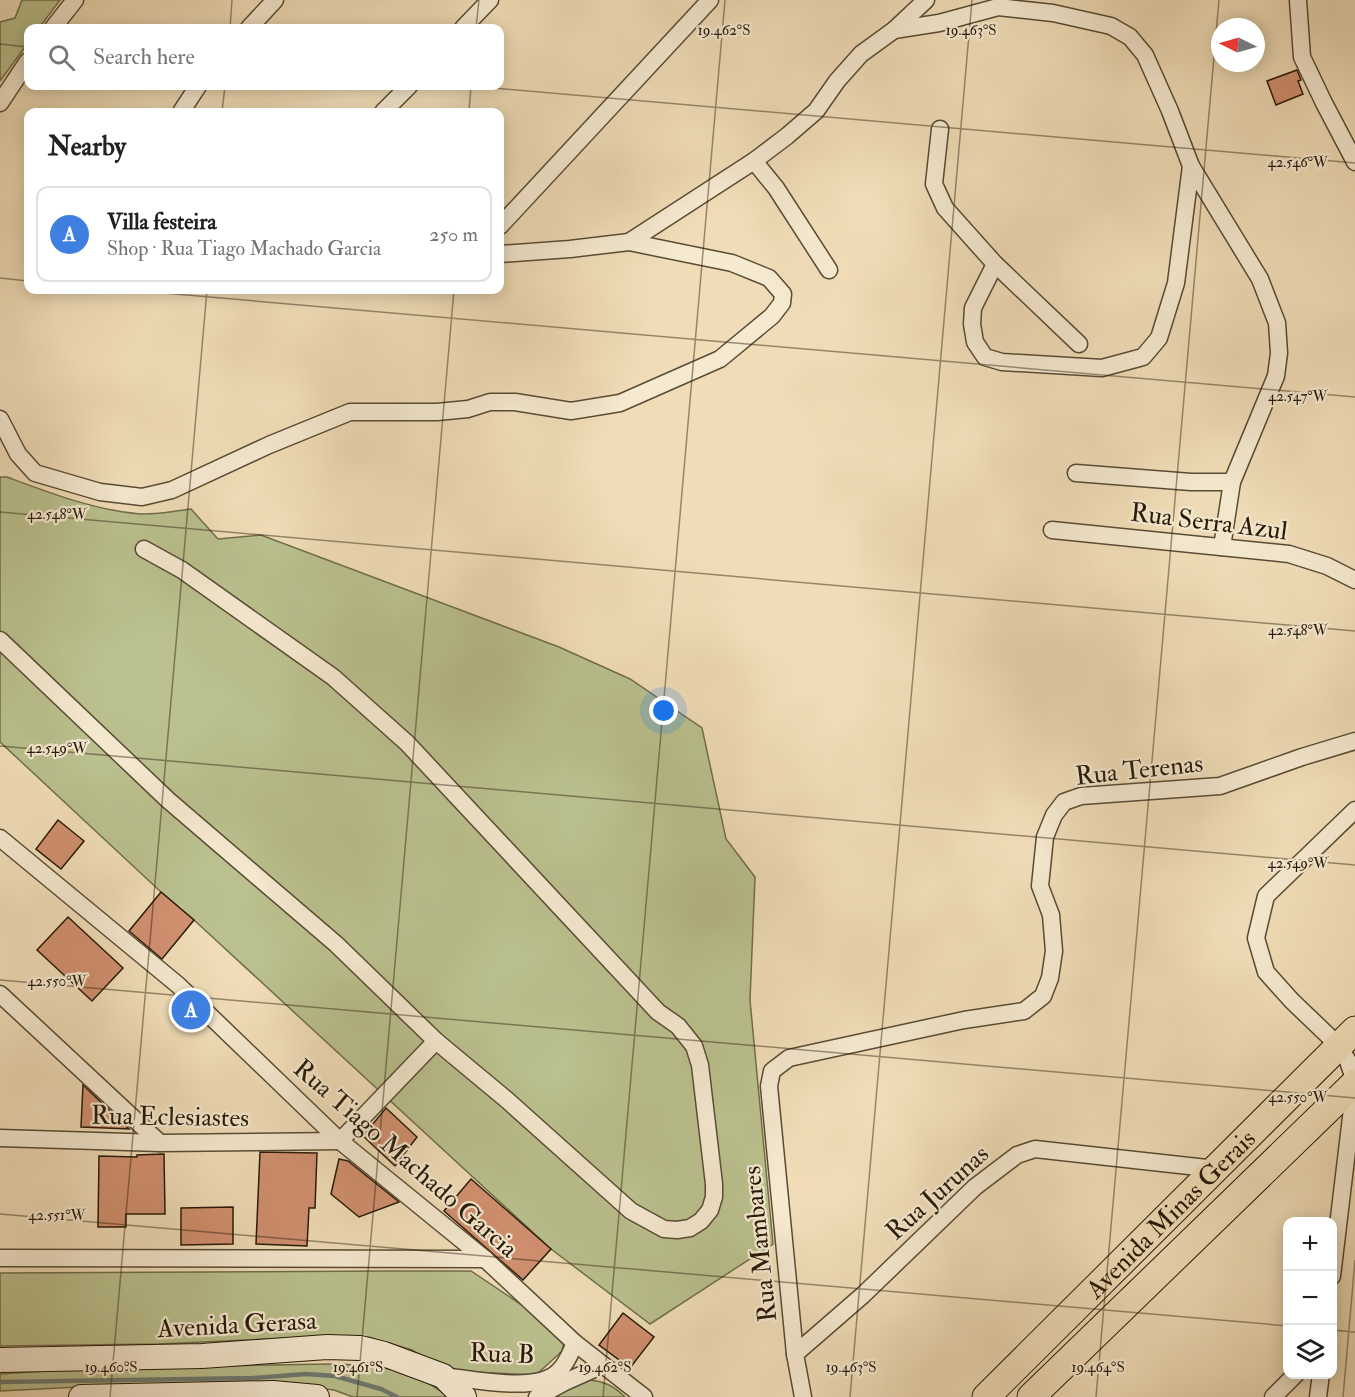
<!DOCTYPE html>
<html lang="en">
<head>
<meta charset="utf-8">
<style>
  :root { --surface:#fff; --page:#f6f6f6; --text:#202124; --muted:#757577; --line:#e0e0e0; --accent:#8f2418 }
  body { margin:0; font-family:"IM FELL Double Pica",serif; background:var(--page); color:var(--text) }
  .controls { position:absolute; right:18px; bottom:18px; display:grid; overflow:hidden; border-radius:12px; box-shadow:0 3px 15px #0003 }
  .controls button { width:54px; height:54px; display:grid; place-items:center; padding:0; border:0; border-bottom:2px solid var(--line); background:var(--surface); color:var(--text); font:30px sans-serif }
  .compass { position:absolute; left:1211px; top:18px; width:54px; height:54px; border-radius:50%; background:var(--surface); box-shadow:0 3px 15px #0003; rotate:275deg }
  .you { position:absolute; left:664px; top:711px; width:21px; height:21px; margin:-15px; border:4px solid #fff; border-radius:50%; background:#1a73e8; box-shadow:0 0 0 9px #1a73e833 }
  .badge { display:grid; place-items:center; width:39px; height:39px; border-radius:50%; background:var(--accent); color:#fff; font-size:20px; font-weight:700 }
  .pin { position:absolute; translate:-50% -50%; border:3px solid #fff; box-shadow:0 2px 6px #0006 }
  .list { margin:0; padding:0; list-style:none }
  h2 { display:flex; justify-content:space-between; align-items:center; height:78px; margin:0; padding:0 24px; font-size:26px }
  h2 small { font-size:20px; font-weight:400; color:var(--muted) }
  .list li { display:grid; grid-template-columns:39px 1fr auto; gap:18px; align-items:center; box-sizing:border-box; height:96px; margin:0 12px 12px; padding:0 12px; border:2px solid var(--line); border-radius:12px }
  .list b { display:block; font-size:22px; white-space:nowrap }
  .list p { margin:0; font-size:20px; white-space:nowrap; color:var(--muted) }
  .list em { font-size:20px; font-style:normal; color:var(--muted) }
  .icon { flex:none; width:33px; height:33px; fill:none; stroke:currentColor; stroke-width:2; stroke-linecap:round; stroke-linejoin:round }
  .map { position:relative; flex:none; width:1355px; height:1397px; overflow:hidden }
  .search { position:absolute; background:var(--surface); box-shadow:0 3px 15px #0003; left:24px; top:24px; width:480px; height:66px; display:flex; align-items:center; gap:15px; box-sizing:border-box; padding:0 21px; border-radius:12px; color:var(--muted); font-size:22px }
  .panel { position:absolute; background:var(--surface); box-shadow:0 3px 15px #0003; left:24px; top:108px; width:480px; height:186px; border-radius:12px }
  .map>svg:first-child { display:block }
  .green { fill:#bac18e; stroke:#706e4b; stroke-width:1.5 }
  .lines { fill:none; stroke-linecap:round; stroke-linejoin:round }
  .stream { stroke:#6e7a71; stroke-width:4.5 }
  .building { fill:#d19070; stroke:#271a08; stroke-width:1.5 }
  .minor-casing { stroke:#594b34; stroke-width:19 }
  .secondary-casing { stroke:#271a08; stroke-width:26 }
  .primary-casing { stroke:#271a08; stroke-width:29 }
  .minor { stroke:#f5e9d0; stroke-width:16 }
  .secondary { stroke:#f5e9d0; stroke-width:24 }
  .primary { stroke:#f0ddb7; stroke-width:27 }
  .ticks { fill:none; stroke:#271a08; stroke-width:1.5; stroke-opacity:0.45 }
  .labels { text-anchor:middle; stroke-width:4.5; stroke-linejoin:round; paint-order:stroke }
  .street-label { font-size:26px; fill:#271a08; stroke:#f5e9d0 }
  .ticks-label { font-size:15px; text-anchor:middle; fill:#271a08; stroke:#f5e9d0; stroke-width:4.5; stroke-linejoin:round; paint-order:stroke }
</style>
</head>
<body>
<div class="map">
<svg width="1355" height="1397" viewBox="0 0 1355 1397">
  <rect width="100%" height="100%" fill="#f0ddb7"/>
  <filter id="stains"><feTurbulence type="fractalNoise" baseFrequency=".00333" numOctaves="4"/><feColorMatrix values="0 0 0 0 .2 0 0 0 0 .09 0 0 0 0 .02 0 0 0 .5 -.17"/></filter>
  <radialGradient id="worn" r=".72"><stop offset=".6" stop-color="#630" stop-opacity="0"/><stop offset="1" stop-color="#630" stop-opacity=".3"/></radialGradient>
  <g class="green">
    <polygon points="22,0 60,0 39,28 28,28 28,43 0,81 0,22 15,18"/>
    <path d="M0 477H7C50 493 94 510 140 514 156 515 175 511 191 509L218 539 261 535 559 647 630 679 702 728 726 839 755 877 750 1000 773 1244 650 1324 551 1249 194 920 161 892 0 742Z"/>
    <polygon points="390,1271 471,1271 556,1328 564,1341 562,1351 536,1375 448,1371 412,1350 369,1337 332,1336 159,1344 0,1346 0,1273"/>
    <path d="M332 1364C362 1365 393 1366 421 1379 431 1384 440 1391 450 1397H353L334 1390 306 1387 99 1386 0 1391V1374L94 1368Z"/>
    <path d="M588 1380C604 1381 614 1386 625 1397H552Z"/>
  </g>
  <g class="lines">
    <polyline class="stream" points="0,1382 253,1378 306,1374 335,1376 381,1389 397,1397"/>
  </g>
  <g class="building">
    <polygon points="1297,70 1301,80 1298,81 1303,94 1276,105 1267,81"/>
    <polygon points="58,820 84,841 61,869 36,849"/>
    <polygon points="161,892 194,920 162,959 129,931"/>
    <polygon points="68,917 123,968 92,1001 37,950"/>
    <polygon points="83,1085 129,1129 81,1127"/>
    <polygon points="386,1108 417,1137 395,1166 363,1136"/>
    <polygon points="260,1152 317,1153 315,1208 309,1208 307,1246 256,1244"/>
    <polygon points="164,1154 165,1214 126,1214 126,1227 98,1227 99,1156 137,1157 137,1155"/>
    <polygon points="339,1159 348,1161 399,1202 359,1217 331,1194"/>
    <polygon points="471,1179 551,1249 523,1280 444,1211"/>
    <polygon points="233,1207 233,1244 181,1245 181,1208"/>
    <polygon points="623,1313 654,1337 630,1368 599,1345"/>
  </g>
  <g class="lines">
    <defs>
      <g id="minor">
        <polyline points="1298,0 1302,57 1324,103 1355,162"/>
        <polyline points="53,28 75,0"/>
        <polyline points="249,28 275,0"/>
        <polyline points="463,28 490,0"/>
        <polyline points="894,30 939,23 998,7 1053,13 1111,26 1130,37 1145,55 1170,111 1191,166 1260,279 1277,323 1279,353 1276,376 1232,482 1191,482 1076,473"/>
        <polyline points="0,103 28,61"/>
        <polyline points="181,112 198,86"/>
        <polyline points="383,112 409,86"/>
        <polyline points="940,129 934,184 945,208 995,264 973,308 972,324 975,342 985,357 1002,362 1102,368 1143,357 1159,338 1176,283 1191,166"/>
        <polyline points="754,161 776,188 829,270"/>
        <polyline points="500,226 710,0"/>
        <polyline points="629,242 754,161 787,136 816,111 837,81 861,54 894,30 926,0"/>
        <polyline points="995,264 1079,344"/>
        <polyline points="0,419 18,454 35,473 100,492 142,497 172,490 269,445 350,412 437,412 468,409 490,402 515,402 571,411 620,403 720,359 772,316 782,303 783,294 769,278 732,263 629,242 570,249 500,254"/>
        <polyline points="1052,530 1289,554 1327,566 1355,580"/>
        <polyline points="1222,547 1232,482"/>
        <polyline points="0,640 168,800 336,944 436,1041 507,1100 631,1211 664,1229 677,1230 690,1228 701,1221 710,1210 714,1197 714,1184 700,1065 694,1046 678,1026 658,1012 407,743 333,677 182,570 144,549"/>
        <polyline points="1355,810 1266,896 1256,938 1266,972 1292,1001 1339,1046 1348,1061 1355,1082"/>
        <polyline points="0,838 178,985 340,1141 485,1259 575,1343 644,1397"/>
        <polyline points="0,994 160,1143"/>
        <polyline points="0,1138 160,1143 340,1141 436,1041"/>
        <polyline points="0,1258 485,1259"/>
        <polyline points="1332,1276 1355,1084"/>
        <polyline points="795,1354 863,1295 975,1187 1017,1155 1035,1149 1216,1169"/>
        <path d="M443 1376C473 1379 538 1394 559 1371 567 1363 571 1352 575 1343"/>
        <polyline points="537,1397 565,1382 603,1365"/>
        <polyline points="803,1397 795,1354 769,1086 772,1071 789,1058 964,1020 1024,1011 1043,996 1050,978 1054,951 1051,915 1040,886 1045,837 1054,815 1064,802 1081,796 1220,786 1302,757 1355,741"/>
        <polyline points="1273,1397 1296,1374"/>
        <polyline points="1318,1397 1321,1374"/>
      </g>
      <g id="secondary">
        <polyline points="0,1360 202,1356 327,1347 360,1348 384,1354 443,1376 464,1397"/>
        <polyline points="81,1397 273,1393 317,1397"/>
      </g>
      <g id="primary">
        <path id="s1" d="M986 1397 1355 1030"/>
        <polyline points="1031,1397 1355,1083"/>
      </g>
    </defs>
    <use href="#minor" class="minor-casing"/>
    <use href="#secondary" class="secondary-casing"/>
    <use href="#primary" class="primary-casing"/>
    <use href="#minor" class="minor"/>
    <use href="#secondary" class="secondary"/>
    <use href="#primary" class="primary"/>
  </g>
  <path class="ticks" d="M230 28 232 0M476 28 479 0M0 44 28 47M471 86 1355 163M222 112 225 86M469 112 471 86M0 278 28 281M129 290 1355 397M0 512 1355 631M0 746 1355 865M0 980 1355 1098M0 1214 1288 1326M1332 1330 1355 1332M110 1397 207 290M357 1397 454 290M603 1397 725 0M850 1397 972 0M1096 1397 1219 0M1343 1397 1355 1260"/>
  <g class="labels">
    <g class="street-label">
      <text transform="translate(1209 521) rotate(7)" y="9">Rua Serra Azul</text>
      <text transform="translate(1139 769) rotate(-6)" y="9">Rua Terenas</text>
      <text transform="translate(170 1116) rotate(1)" y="9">Rua Eclesiastes</text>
      <text transform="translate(406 1158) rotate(41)" y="9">Rua Tiago Machado Garcia</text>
      <text transform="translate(937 1192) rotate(-42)" y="9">Rua Jurunas</text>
      <text dy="9" stroke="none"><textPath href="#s1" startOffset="260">Avenida Minas Gerais</textPath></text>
      <text transform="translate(759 1244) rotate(-96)" y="9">Rua Mambares</text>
      <text transform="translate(237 1324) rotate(-3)" y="9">Avenida Gerasa</text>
      <text transform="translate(502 1353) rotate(2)" y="9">Rua B</text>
    </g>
  </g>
  <g class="ticks-label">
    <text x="724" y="35">19.462°S</text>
    <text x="971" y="35">19.463°S</text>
    <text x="1298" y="167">42.546°W</text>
    <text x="1298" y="401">42.547°W</text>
    <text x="57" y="519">42.548°W</text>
    <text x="1298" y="635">42.548°W</text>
    <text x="57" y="753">42.549°W</text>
    <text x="1298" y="868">42.549°W</text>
    <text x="57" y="986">42.550°W</text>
    <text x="1298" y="1102">42.550°W</text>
    <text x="57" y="1220">42.551°W</text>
    <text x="111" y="1372">19.460°S</text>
    <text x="358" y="1372">19.461°S</text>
    <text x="605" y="1372">19.462°S</text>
    <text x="851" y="1372">19.463°S</text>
    <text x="1098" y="1372">19.464°S</text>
  </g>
  <rect width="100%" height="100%" filter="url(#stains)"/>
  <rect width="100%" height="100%" fill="url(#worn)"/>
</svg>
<div class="controls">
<button>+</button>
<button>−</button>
<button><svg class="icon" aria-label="layers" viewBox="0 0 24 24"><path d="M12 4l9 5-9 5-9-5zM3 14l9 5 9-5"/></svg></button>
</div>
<svg class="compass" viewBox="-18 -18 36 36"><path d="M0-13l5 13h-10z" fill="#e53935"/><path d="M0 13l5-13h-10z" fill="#757577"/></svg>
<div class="you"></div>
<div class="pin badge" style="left:191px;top:1010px;background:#3f7fe0">A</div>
<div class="search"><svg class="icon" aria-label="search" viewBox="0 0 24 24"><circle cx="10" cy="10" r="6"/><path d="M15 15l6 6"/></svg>Search here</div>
<section class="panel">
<h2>Nearby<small></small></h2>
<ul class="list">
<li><span class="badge" style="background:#3f7fe0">A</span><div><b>Villa festeira</b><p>Shop · Rua Tiago Machado Garcia</p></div><em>250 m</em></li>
</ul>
</section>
</div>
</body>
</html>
